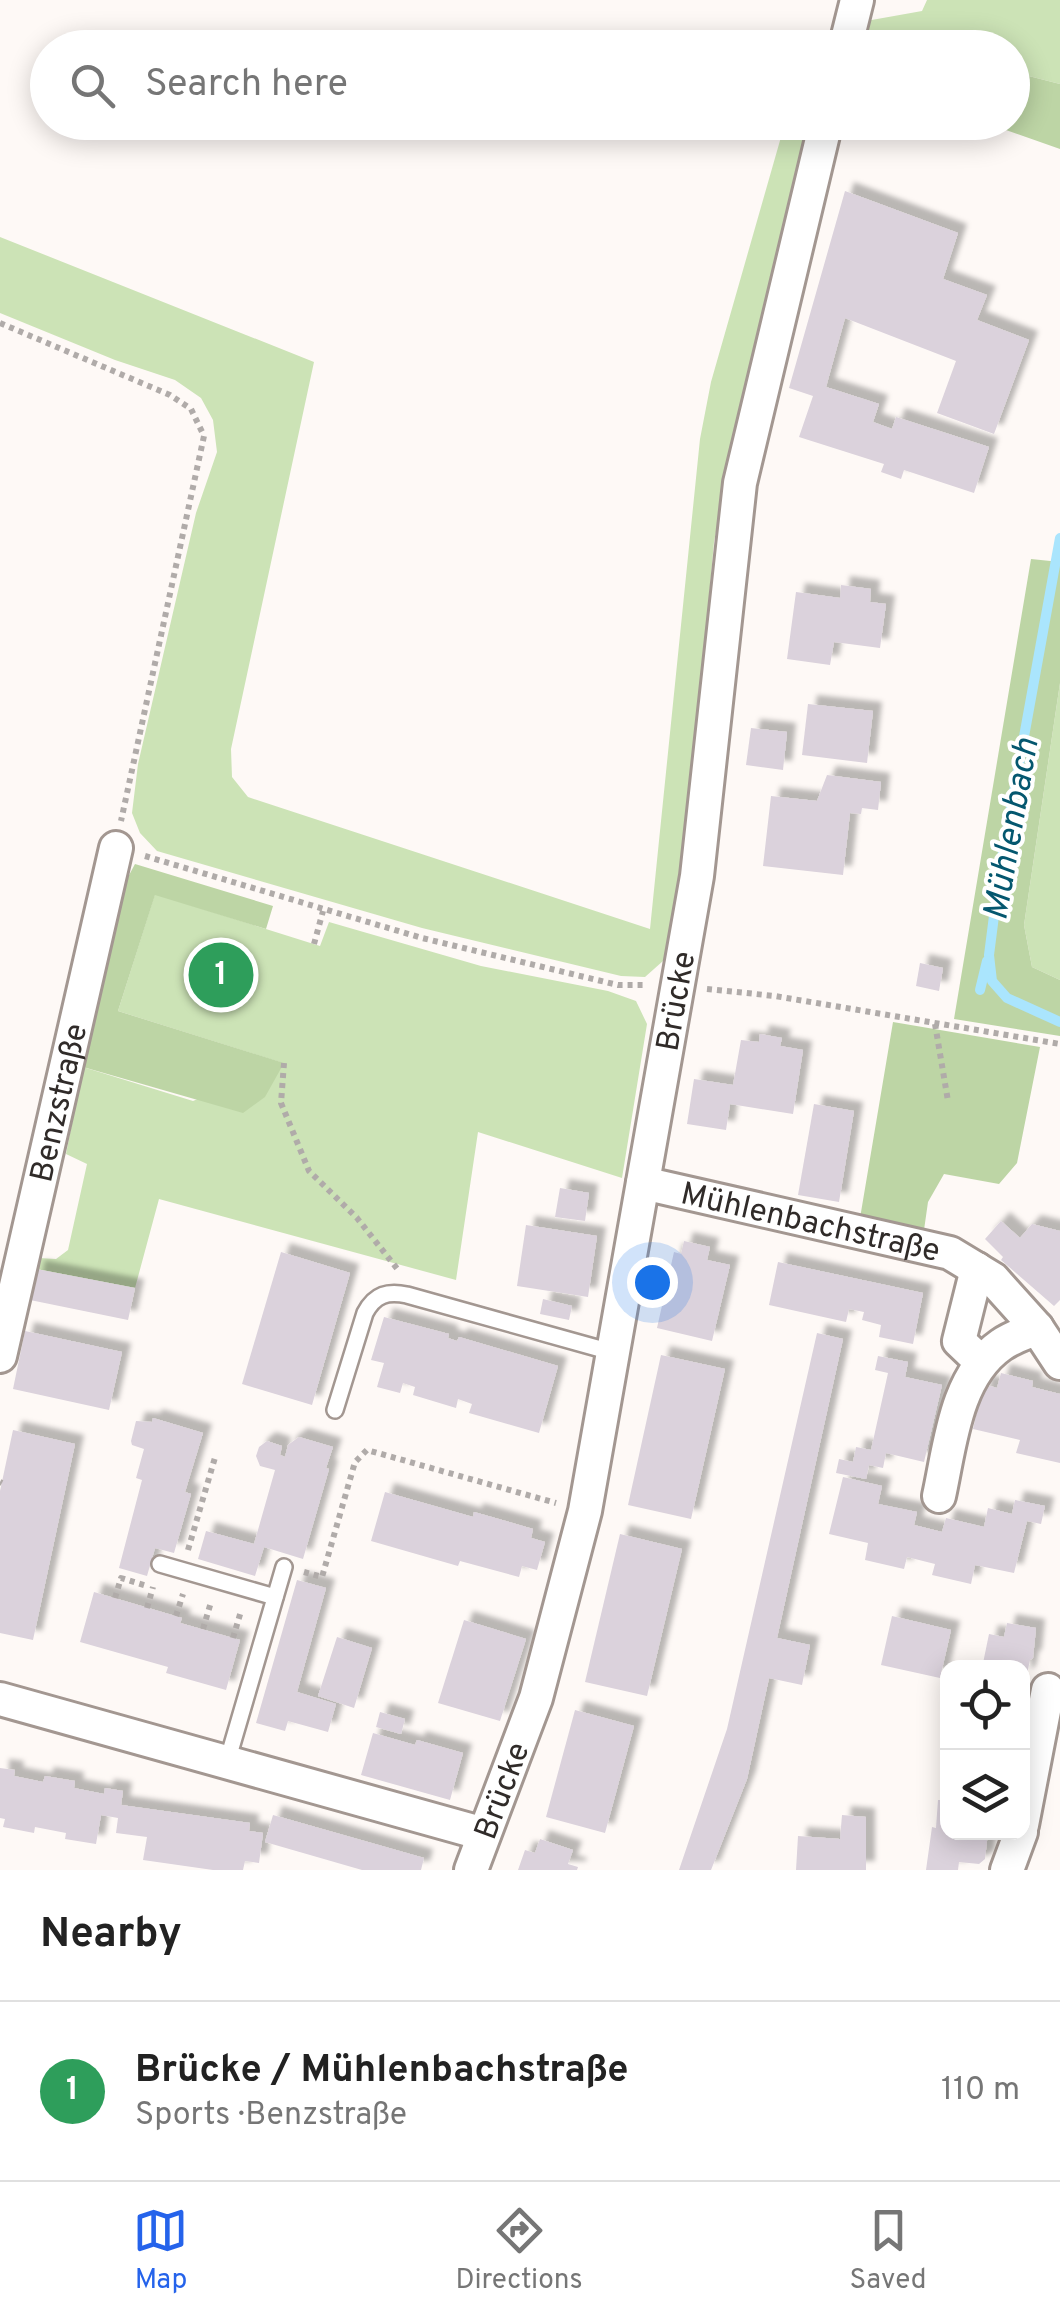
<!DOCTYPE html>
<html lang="en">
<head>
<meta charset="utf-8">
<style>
  :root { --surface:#fff; --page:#f2f2f2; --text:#222; --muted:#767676; --line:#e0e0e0; --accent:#2563eb }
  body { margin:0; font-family:Overpass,sans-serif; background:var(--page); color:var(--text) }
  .controls { position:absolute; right:30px; bottom:30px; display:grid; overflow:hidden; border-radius:20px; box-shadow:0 5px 25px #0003 }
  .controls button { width:90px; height:90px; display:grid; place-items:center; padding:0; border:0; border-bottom:2px solid var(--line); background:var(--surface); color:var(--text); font:50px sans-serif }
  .you { position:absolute; left:652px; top:1282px; width:35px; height:35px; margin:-25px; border:8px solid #fff; border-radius:50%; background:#1a73e8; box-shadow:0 0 0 15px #1a73e833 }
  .badge { display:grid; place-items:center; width:65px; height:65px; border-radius:50%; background:var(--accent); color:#fff; font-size:32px; font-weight:700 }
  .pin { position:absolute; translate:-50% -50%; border:5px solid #fff; box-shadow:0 2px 10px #0006 }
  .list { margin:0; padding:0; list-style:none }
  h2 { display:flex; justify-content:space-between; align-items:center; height:130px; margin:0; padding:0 40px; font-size:42px }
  h2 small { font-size:32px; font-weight:400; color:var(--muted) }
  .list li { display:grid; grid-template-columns:65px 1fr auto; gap:30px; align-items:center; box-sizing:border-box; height:180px; padding:0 40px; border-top:2px solid var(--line) }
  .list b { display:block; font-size:38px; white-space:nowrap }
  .list p { margin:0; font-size:32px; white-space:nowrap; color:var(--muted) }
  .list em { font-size:32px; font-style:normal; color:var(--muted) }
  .icon { flex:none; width:55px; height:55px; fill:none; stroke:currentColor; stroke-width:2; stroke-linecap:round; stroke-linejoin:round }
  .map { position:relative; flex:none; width:1060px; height:1870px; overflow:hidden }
  .search { position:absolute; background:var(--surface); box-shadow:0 5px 25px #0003; left:30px; right:30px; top:30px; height:110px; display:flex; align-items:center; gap:25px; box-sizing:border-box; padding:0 35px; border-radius:55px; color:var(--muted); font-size:38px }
  .sheet { height:310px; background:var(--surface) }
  nav { display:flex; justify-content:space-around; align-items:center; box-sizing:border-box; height:140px; border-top:2px solid var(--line); background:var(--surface); font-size:28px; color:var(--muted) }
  nav a { display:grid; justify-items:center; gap:5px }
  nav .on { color:var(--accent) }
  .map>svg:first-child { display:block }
  .green { fill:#cce3b6 }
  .forest { fill:#bdd5a5 }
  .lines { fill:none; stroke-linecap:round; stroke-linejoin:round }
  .stream { stroke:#aae5fd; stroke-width:10 }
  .building { fill:#dbd2dc; filter:url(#shadow) }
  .lane-casing { stroke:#a39791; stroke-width:20 }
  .street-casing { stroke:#a39791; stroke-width:38 }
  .path { stroke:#b0aba9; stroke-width:6; stroke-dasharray:5 5; stroke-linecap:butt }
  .lane { stroke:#fff; stroke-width:15 }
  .street { stroke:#fff; stroke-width:32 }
  .labels { text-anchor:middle; stroke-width:8; stroke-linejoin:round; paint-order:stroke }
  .street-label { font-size:32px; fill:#302b29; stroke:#fff }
  .water-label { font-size:35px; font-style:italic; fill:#04576f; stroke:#fff }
</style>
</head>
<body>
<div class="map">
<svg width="1060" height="1870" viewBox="0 0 1060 1870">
  <defs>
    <filter id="shadow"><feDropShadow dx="9" dy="-9" stdDeviation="2.5" flood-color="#0004"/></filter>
  </defs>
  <rect width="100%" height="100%" fill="#fef9f6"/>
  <g class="green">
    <polygon points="927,0 1060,0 1060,84 1013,72 1012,48 860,48 866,21 922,11"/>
    <polygon points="785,123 812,123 731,454 714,542 685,869 676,929 663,961 645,977 621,976 422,928 157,851 140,833 132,813 138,764 196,513 217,452 213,420 201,398 175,380 115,360 0,313 0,237 314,362 231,749 232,777 248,797 650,929 700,439 711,382"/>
    <polygon points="1060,683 1060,980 1032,967 1024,925"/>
    <polygon points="155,894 320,946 329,922 481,966 608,991 636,1001 647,1024 622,1178 478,1132 456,1280 159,1199 135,1288 36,1269 39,1258 56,1259 68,1250 87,1164 66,1154 83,1067 193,1101 283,1063 118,1011"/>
  </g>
  <g class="forest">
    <polygon points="1013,72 1060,84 1060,149 986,123 1012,122"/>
    <polygon points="1031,559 1060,562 1060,683 1024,925 1032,967 1060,980 1060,1036 954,1019"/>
    <polygon points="135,864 273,906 266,929 155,895 118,1011 284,1063 265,1097 243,1113 83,1067 113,905"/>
    <polygon points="893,1022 1040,1047 1017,1163 999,1184 944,1174 928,1202 922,1244 858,1230"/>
  </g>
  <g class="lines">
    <g class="stream">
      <polyline points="1060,538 1000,869 989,955 992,981 1007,998 1060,1022"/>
      <polyline points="980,990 987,961"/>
    </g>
  </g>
  <g class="building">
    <polygon points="845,191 958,233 943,279 987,295 977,320 1029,340 994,434 937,413 956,361 845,318 826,387 879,404 873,422 892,429 896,417 989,447 974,493 904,470 901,479 881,472 884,464 799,437 813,396 789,388"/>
    <polygon points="841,585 871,589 870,602 886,604 880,648 834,642 830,665 787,659 796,592 840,598"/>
    <polygon points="808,704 873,711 867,763 802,755"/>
    <polygon points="751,728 787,732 783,770 746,765"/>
    <polygon points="827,775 881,782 878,810 862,808 861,814 850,813 843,875 763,866 771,796 817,801"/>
    <polygon points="920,963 943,968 939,991 916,986"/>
    <polygon points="760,1034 782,1038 780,1046 803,1050 793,1114 730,1104 726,1130 687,1124 694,1079 733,1085 741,1040 759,1042"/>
    <polygon points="814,1104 854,1111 839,1202 798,1195"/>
    <polygon points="560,1188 589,1193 585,1221 555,1217"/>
    <polygon points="1001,1221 1020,1238 1032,1224 1060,1231 1060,1300 1054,1306 1001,1260 1003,1257 985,1239"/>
    <polygon points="526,1225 597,1236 588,1297 517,1286"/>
    <polygon points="684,1241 710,1247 707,1260 730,1265 712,1341 657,1328 674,1252 681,1254"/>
    <polygon points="281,1252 350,1273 312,1405 242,1384"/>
    <polygon points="778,1262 923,1293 913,1344 879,1337 881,1325 862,1320 864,1312 849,1309 846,1322 769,1305"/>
    <polygon points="36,1269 135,1288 128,1320 30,1300"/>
    <polygon points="543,1299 572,1306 569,1320 540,1314"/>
    <polygon points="384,1317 449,1334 448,1338 457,1341 459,1337 558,1366 539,1433 469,1413 472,1404 458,1399 456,1408 413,1395 415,1387 403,1383 400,1393 377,1387 384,1363 371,1360"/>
    <polygon points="25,1331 122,1352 109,1410 13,1389"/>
    <polygon points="817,1333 843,1339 777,1638 810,1645 802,1685 769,1678 747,1779 711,1870 679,1870 727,1729"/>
    <polygon points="661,1355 725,1369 691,1519 628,1505"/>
    <polygon points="878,1356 908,1362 905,1377 942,1385 924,1462 886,1453 883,1468 869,1465 866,1479 836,1473 839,1459 853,1462 856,1447 871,1450 888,1373 875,1370"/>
    <polygon points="1001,1373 1033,1381 1032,1387 1060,1394 1060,1463 1016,1453 1020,1440 973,1429 983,1384 997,1388"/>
    <polygon points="153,1418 203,1433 185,1492 191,1494 174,1553 155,1548 147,1576 119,1568 142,1480 136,1478 144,1449 132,1445 131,1441 136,1421 152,1422"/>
    <polygon points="13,1430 75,1444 33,1640 0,1633 0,1491"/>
    <polygon points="299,1437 333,1447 326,1468 329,1469 303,1559 264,1547 255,1576 198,1559 206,1531 254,1544 275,1470 260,1466 256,1456 259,1447 267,1441 282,1446 280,1455 285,1457 288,1445"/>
    <polygon points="843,1477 882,1486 878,1504 917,1512 914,1525 942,1532 946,1518 984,1527 988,1508 1012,1514 1015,1500 1045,1506 1041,1524 1027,1521 1014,1573 975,1565 971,1584 932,1575 935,1564 907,1557 904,1569 865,1560 868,1543 829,1534"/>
    <polygon points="385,1492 473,1517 474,1512 533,1529 531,1538 545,1542 537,1570 522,1566 519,1577 460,1561 458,1566 371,1541"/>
    <polygon points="620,1534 682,1549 647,1696 585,1682"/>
    <polygon points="297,1580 326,1588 297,1692 336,1704 328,1732 288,1721 285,1731 256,1723"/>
    <polygon points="94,1592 182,1618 180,1623 240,1640 226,1690 166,1673 168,1667 80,1642"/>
    <polygon points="892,1616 951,1630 940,1678 881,1665"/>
    <polygon points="464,1620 526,1639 500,1721 438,1703"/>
    <polygon points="1007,1623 1036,1628 1033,1658 1030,1660 1027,1674 1022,1678 1022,1668 982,1668 989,1634 1004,1637"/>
    <polygon points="337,1637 372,1648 354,1708 318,1696"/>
    <polygon points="575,1710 634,1726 605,1833 546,1817"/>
    <polygon points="380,1712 405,1719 401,1734 376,1727"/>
    <polygon points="373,1733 415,1745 417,1740 463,1753 450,1800 361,1775"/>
    <polygon points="0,1768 15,1770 14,1776 43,1782 45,1776 75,1781 74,1788 104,1794 105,1788 123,1791 121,1805 250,1823 249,1831 263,1833 259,1863 245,1861 243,1870 213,1870 143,1860 147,1837 116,1833 118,1818 101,1815 96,1844 65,1839 66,1833 35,1827 34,1833 3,1827 5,1819 0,1818"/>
    <polygon points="945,1780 948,1832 988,1832 985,1859 979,1864 959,1862 958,1870 926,1870 932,1827 936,1828 938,1800 942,1800"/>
    <polygon points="273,1815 424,1858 421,1870 362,1870 265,1842"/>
    <polygon points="842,1815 866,1817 866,1870 796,1870 798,1836 840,1839"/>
    <polygon points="540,1839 573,1850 568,1864 578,1867 577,1870 518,1870 525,1850 535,1853"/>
  </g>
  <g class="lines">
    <defs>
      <g id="lane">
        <path d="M335 1410 365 1313C375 1294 388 1291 407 1295L615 1353"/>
        <polyline points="160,1564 275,1597"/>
        <polyline points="227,1762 284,1567"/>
      </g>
      <g id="street">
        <polyline points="845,48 857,0"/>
        <path id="s1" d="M643 1183 950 1253 993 1279 1037 1328 1060 1363"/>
        <polyline points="977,1269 959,1341 981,1362"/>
        <path id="s2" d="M0 1356 116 848"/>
        <path d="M939 1496C950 1446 955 1377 1001 1345 1012 1337 1026 1333 1037 1328"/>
        <polyline points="0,1699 484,1834"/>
        <polyline points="1022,1825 1048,1690"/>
        <path id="s3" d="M471 1870 536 1698 585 1511 697 876 740 483 826 122"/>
        <polyline points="1007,1870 1021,1832"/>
      </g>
    </defs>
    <use href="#lane" class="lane-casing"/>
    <use href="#street" class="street-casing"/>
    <g class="path">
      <polyline points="0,323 170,395 191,409 204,436 121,821"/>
      <polyline points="145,856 422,938 618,985 645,985"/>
      <polyline points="314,944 323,911"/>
      <polyline points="707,989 775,996 1060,1044"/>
      <polyline points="935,1024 948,1101"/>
      <polyline points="284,1063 281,1103 309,1171 357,1218 399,1271"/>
      <polyline points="0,1482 2,1483"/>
      <polyline points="188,1550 216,1454"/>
      <polyline points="304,1572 322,1577 355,1462 367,1450 556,1503"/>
      <polyline points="115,1598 121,1578 147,1586"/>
      <polyline points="147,1608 153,1587"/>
      <polyline points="176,1616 183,1594"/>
      <polyline points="203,1629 211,1602"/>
      <polyline points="233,1638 241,1611"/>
    </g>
    <use href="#lane" class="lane"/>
    <use href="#street" class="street"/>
  </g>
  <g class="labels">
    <g class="street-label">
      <text dy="11" stroke="none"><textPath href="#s3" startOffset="895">Brücke</textPath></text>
      <text dy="11" stroke="none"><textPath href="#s2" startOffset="260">Benzstraße</textPath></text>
      <text dy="11" stroke="none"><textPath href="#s1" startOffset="172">Mühlenbachstraße</textPath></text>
      <text dy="11" stroke="none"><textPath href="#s3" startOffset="85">Brücke</textPath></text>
    </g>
    <g class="water-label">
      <text transform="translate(1010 829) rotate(-80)" y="12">Mühlenbach</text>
    </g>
  </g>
</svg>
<div class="controls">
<button><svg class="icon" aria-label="locate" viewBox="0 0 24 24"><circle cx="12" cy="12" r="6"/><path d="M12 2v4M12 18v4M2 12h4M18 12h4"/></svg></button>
<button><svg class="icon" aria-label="layers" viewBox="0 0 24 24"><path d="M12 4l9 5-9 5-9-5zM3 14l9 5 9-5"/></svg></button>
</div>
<div class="you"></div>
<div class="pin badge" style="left:221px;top:975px;background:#2e9e5b">1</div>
<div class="search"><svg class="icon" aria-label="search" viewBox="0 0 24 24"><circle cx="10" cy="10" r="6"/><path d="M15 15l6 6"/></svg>Search here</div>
</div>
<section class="sheet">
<h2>Nearby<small></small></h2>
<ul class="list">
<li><span class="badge" style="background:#2e9e5b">1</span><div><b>Brücke / Mühlenbachstraße</b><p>Sports · Benzstraße</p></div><em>110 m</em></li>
</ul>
</section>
<nav>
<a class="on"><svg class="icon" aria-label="map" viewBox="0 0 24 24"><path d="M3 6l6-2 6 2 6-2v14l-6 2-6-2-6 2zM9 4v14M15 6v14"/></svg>Map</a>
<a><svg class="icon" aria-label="directions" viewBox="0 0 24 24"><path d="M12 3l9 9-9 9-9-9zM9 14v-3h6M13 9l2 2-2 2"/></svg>Directions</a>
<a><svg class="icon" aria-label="saved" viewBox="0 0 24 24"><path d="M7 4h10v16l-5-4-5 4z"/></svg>Saved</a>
</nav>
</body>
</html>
